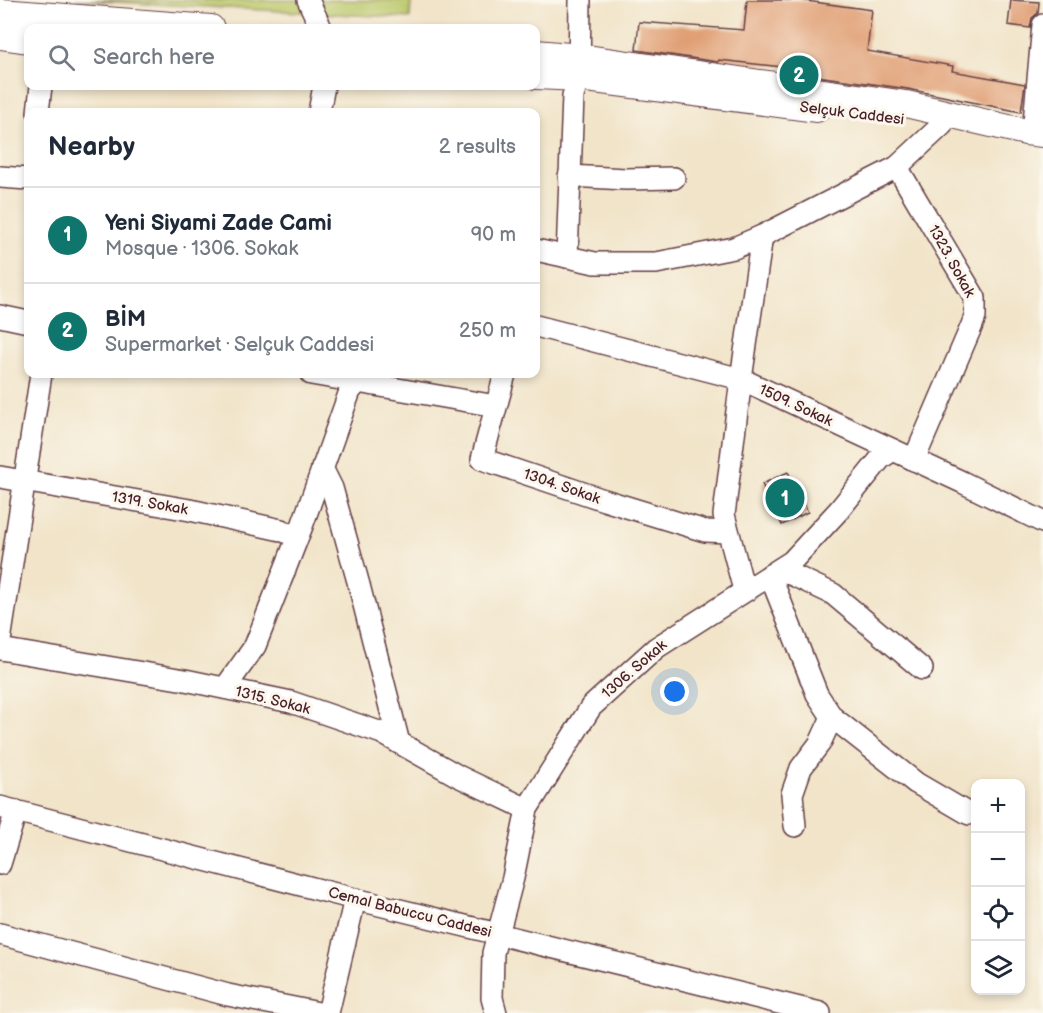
<!DOCTYPE html>
<html lang="en">
<head>
<meta charset="utf-8">
<style>
  :root { --surface:#fff; --page:#f6f6f7; --text:#1f2937; --muted:#747a83; --line:#e0e1e3; --accent:#0f766e }
  body { margin:0; font-family:"Balsamiq Sans",sans-serif; background:var(--page); color:var(--text) }
  .controls { position:absolute; right:18px; bottom:18px; display:grid; overflow:hidden; border-radius:12px; box-shadow:0 3px 9px #0003 }
  .controls button { width:54px; height:54px; display:grid; place-items:center; padding:0; border:0; border-bottom:2px solid var(--line); background:var(--surface); color:var(--text); font:30px sans-serif }
  .you { position:absolute; left:675px; top:692px; width:21px; height:21px; margin:-15px; border:4px solid #fff; border-radius:50%; background:#1a73e8; box-shadow:0 0 0 9px #1a73e833 }
  .badge { display:grid; place-items:center; width:39px; height:39px; border-radius:50%; background:var(--accent); color:#fff; font-size:20px; font-weight:700 }
  .pin { position:absolute; translate:-50% -50%; border:3px solid #fff; box-shadow:0 2px 6px #0006 }
  .list { margin:0; padding:0; list-style:none }
  h2 { display:flex; justify-content:space-between; align-items:center; height:78px; margin:0; padding:0 24px; font-size:26px }
  h2 small { font-size:20px; font-weight:400; color:var(--muted) }
  .list li { display:grid; grid-template-columns:39px 1fr auto; gap:18px; align-items:center; box-sizing:border-box; height:96px; padding:0 24px; border-top:2px solid var(--line) }
  .list b { display:block; font-size:22px; white-space:nowrap }
  .list p { margin:0; font-size:20px; white-space:nowrap; color:var(--muted) }
  .list em { font-size:20px; font-style:normal; color:var(--muted) }
  .icon { flex:none; width:33px; height:33px; fill:none; stroke:currentColor; stroke-width:2; stroke-linecap:round; stroke-linejoin:round }
  .map { position:relative; flex:none; width:1043px; height:1013px; overflow:hidden }
  .search { position:absolute; background:var(--surface); box-shadow:0 3px 9px #0003; left:24px; top:24px; width:516px; height:66px; display:flex; align-items:center; gap:15px; box-sizing:border-box; padding:0 21px; border-radius:12px; color:var(--muted); font-size:22px }
  .panel { position:absolute; background:var(--surface); box-shadow:0 3px 9px #0003; left:24px; top:108px; width:516px; height:270px; border-radius:12px }
  .map>svg:first-child { display:block }
  .green { fill:#bac769; stroke:#82734a; stroke-width:1.5 }
  .building { fill:#e09e73 }
  .lines { fill:none; stroke-linecap:round; stroke-linejoin:round }
  .minor-casing { stroke:#633d43; stroke-width:24 }
  .major-casing { stroke:#633d43; stroke-width:28 }
  .minor { stroke:#fff; stroke-width:21 }
  .major { stroke:#fff; stroke-width:26 }
  .labels { text-anchor:middle; stroke-width:6; stroke-linejoin:round; paint-order:stroke }
  .street-label { font-size:15px; fill:#4a1f2b; stroke:#fbf7ec }
</style>
</head>
<body>
<div class="map">
<svg width="1043" height="1013" viewBox="0 0 1043 1013">
  <rect width="100%" height="100%" fill="#fbf7ec"/>
  <filter id="ink" filterUnits="userSpaceOnUse"><feTurbulence type="fractalNoise" baseFrequency=".0167" numOctaves="2"/><feDisplacementMap in="SourceGraphic" scale="12" xChannelSelector="R" yChannelSelector="G"/><feConvolveMatrix kernelMatrix="1 2 1 2 8 2 1 2 1" color-interpolation-filters="sRGB"/></filter>
  <filter id="wash" filterUnits="userSpaceOnUse"><feTurbulence type="fractalNoise" baseFrequency=".008" numOctaves="4" result="noise"/><feDisplacementMap in="SourceGraphic" scale="24" xChannelSelector="R" yChannelSelector="G"/><feGaussianBlur stdDeviation="1.35" result="paint"/><feColorMatrix in="noise" values="0 0 0 0 0 0 0 0 0 0 0 0 0 0 0 0 0 1.4 0 .05"/><feComposite in="paint" operator="in"/></filter>
  <g filter="url(#wash)">
    <rect width="100%" height="100%" fill="#f1e4c9"/>
    <polygon class="green" points="76,0 411,0 410,18"/>
    <g id="blocks">
      <g class="building">
        <polygon points="747,0 799,0 872,10 867,51 953,66 952,71 1025,84 1021,112 908,89 810,75 810,70 719,60 718,62 636,50 639,22 744,30"/>
        <polygon points="1011,0 1039,2 1038,13 1032,18 1030,28 1008,25"/>
        <polygon points="788,472 808,512 782,525 762,484"/>
      </g>
    </g>
  </g>
  <g filter="url(#ink)">
    <use href="#blocks" fill-opacity="0" stroke="#633d43" stroke-width="1.5"/>
    <g class="lines">
      <defs>
        <g id="minor">
          <polyline points="308,0 321,28"/>
          <polyline points="38,112 41,86"/>
          <polyline points="319,112 324,86"/>
          <polyline points="1033,133 1043,25"/>
          <polyline points="897,167 975,298 975,317 972,325 914,460"/>
          <polyline points="569,176 626,179 674,178"/>
          <polyline points="0,177 28,179"/>
          <polyline points="536,250 595,263 656,263 734,248 762,236 897,167 942,125"/>
          <polyline points="567,257 573,96 579,78 580,0"/>
          <polyline points="0,316 28,322"/>
          <polyline points="536,326 741,379 962,482 1043,522"/>
          <polyline points="311,374 496,406"/>
          <polyline points="505,374 482,459 604,500 705,531 728,532"/>
          <polyline points="322,468 332,488 359,585 399,743"/>
          <polyline points="0,477 190,510 281,530 297,537"/>
          <polyline points="780,569 833,594 922,669"/>
          <polyline points="770,575 817,694 832,717 916,783 969,814"/>
          <polyline points="744,590 724,515 741,379 762,236"/>
          <polyline points="0,641 41,374"/>
          <polyline points="0,649 185,680 291,702 382,733 458,776 527,809"/>
          <polyline points="225,688 255,646 302,526 350,391 359,381"/>
          <polyline points="0,807 355,899 820,1013"/>
          <polyline points="795,826 792,794 801,768 820,743 832,717"/>
          <polyline points="0,864 16,811"/>
          <polyline points="0,934 228,995 319,1013"/>
          <polyline points="328,1013 355,899"/>
          <polyline points="496,1013 492,998 493,953 513,878 527,809 591,707 656,648 792,561 839,510 881,458 893,450"/>
        </g>
        <g id="major">
          <polyline points="0,12 211,28"/>
          <polyline points="0,36 28,40"/>
          <polyline points="536,53 580,57 906,104 1026,132 1043,134"/>
          <polyline points="536,76 579,78 817,109"/>
        </g>
      </defs>
      <use href="#minor" class="minor-casing"/>
      <use href="#major" class="major-casing"/>
      <use href="#minor" class="minor"/>
      <use href="#major" class="major"/>
    </g>
  </g>
  <g class="labels">
    <g class="street-label">
      <text transform="translate(852 113) rotate(7)" y="5">Selçuk Caddesi</text>
      <text transform="translate(952 261) rotate(61)" y="5">1323. Sokak</text>
      <text transform="translate(796 405) rotate(25)" y="5">1509. Sokak</text>
      <text transform="translate(562 486) rotate(19)" y="5">1304. Sokak</text>
      <text transform="translate(150 503) rotate(10)" y="5">1319. Sokak</text>
      <text transform="translate(634 669) rotate(-41)" y="5">1306. Sokak</text>
      <text transform="translate(273 700) rotate(14)" y="5">1315. Sokak</text>
      <text transform="translate(410 912) rotate(14)" y="5">Cemal Babuccu Caddesi</text>
    </g>
  </g>
</svg>
<div class="controls">
<button>+</button>
<button>−</button>
<button><svg class="icon" aria-label="locate" viewBox="0 0 24 24"><circle cx="12" cy="12" r="6"/><path d="M12 2v4M12 18v4M2 12h4M18 12h4"/></svg></button>
<button><svg class="icon" aria-label="layers" viewBox="0 0 24 24"><path d="M12 4l9 5-9 5-9-5zM3 14l9 5 9-5"/></svg></button>
</div>
<div class="you"></div>
<div class="pin badge" style="left:785px;top:498px">1</div>
<div class="pin badge" style="left:799px;top:75px">2</div>
<div class="search"><svg class="icon" aria-label="search" viewBox="0 0 24 24"><circle cx="10" cy="10" r="6"/><path d="M15 15l6 6"/></svg>Search here</div>
<section class="panel">
<h2>Nearby<small>2 results</small></h2>
<ul class="list">
<li><span class="badge">1</span><div><b>Yeni Siyami Zade Cami</b><p>Mosque · 1306. Sokak</p></div><em>90 m</em></li>
<li><span class="badge">2</span><div><b>BİM</b><p>Supermarket · Selçuk Caddesi</p></div><em>250 m</em></li>
</ul>
</section>
</div>
</body>
</html>
